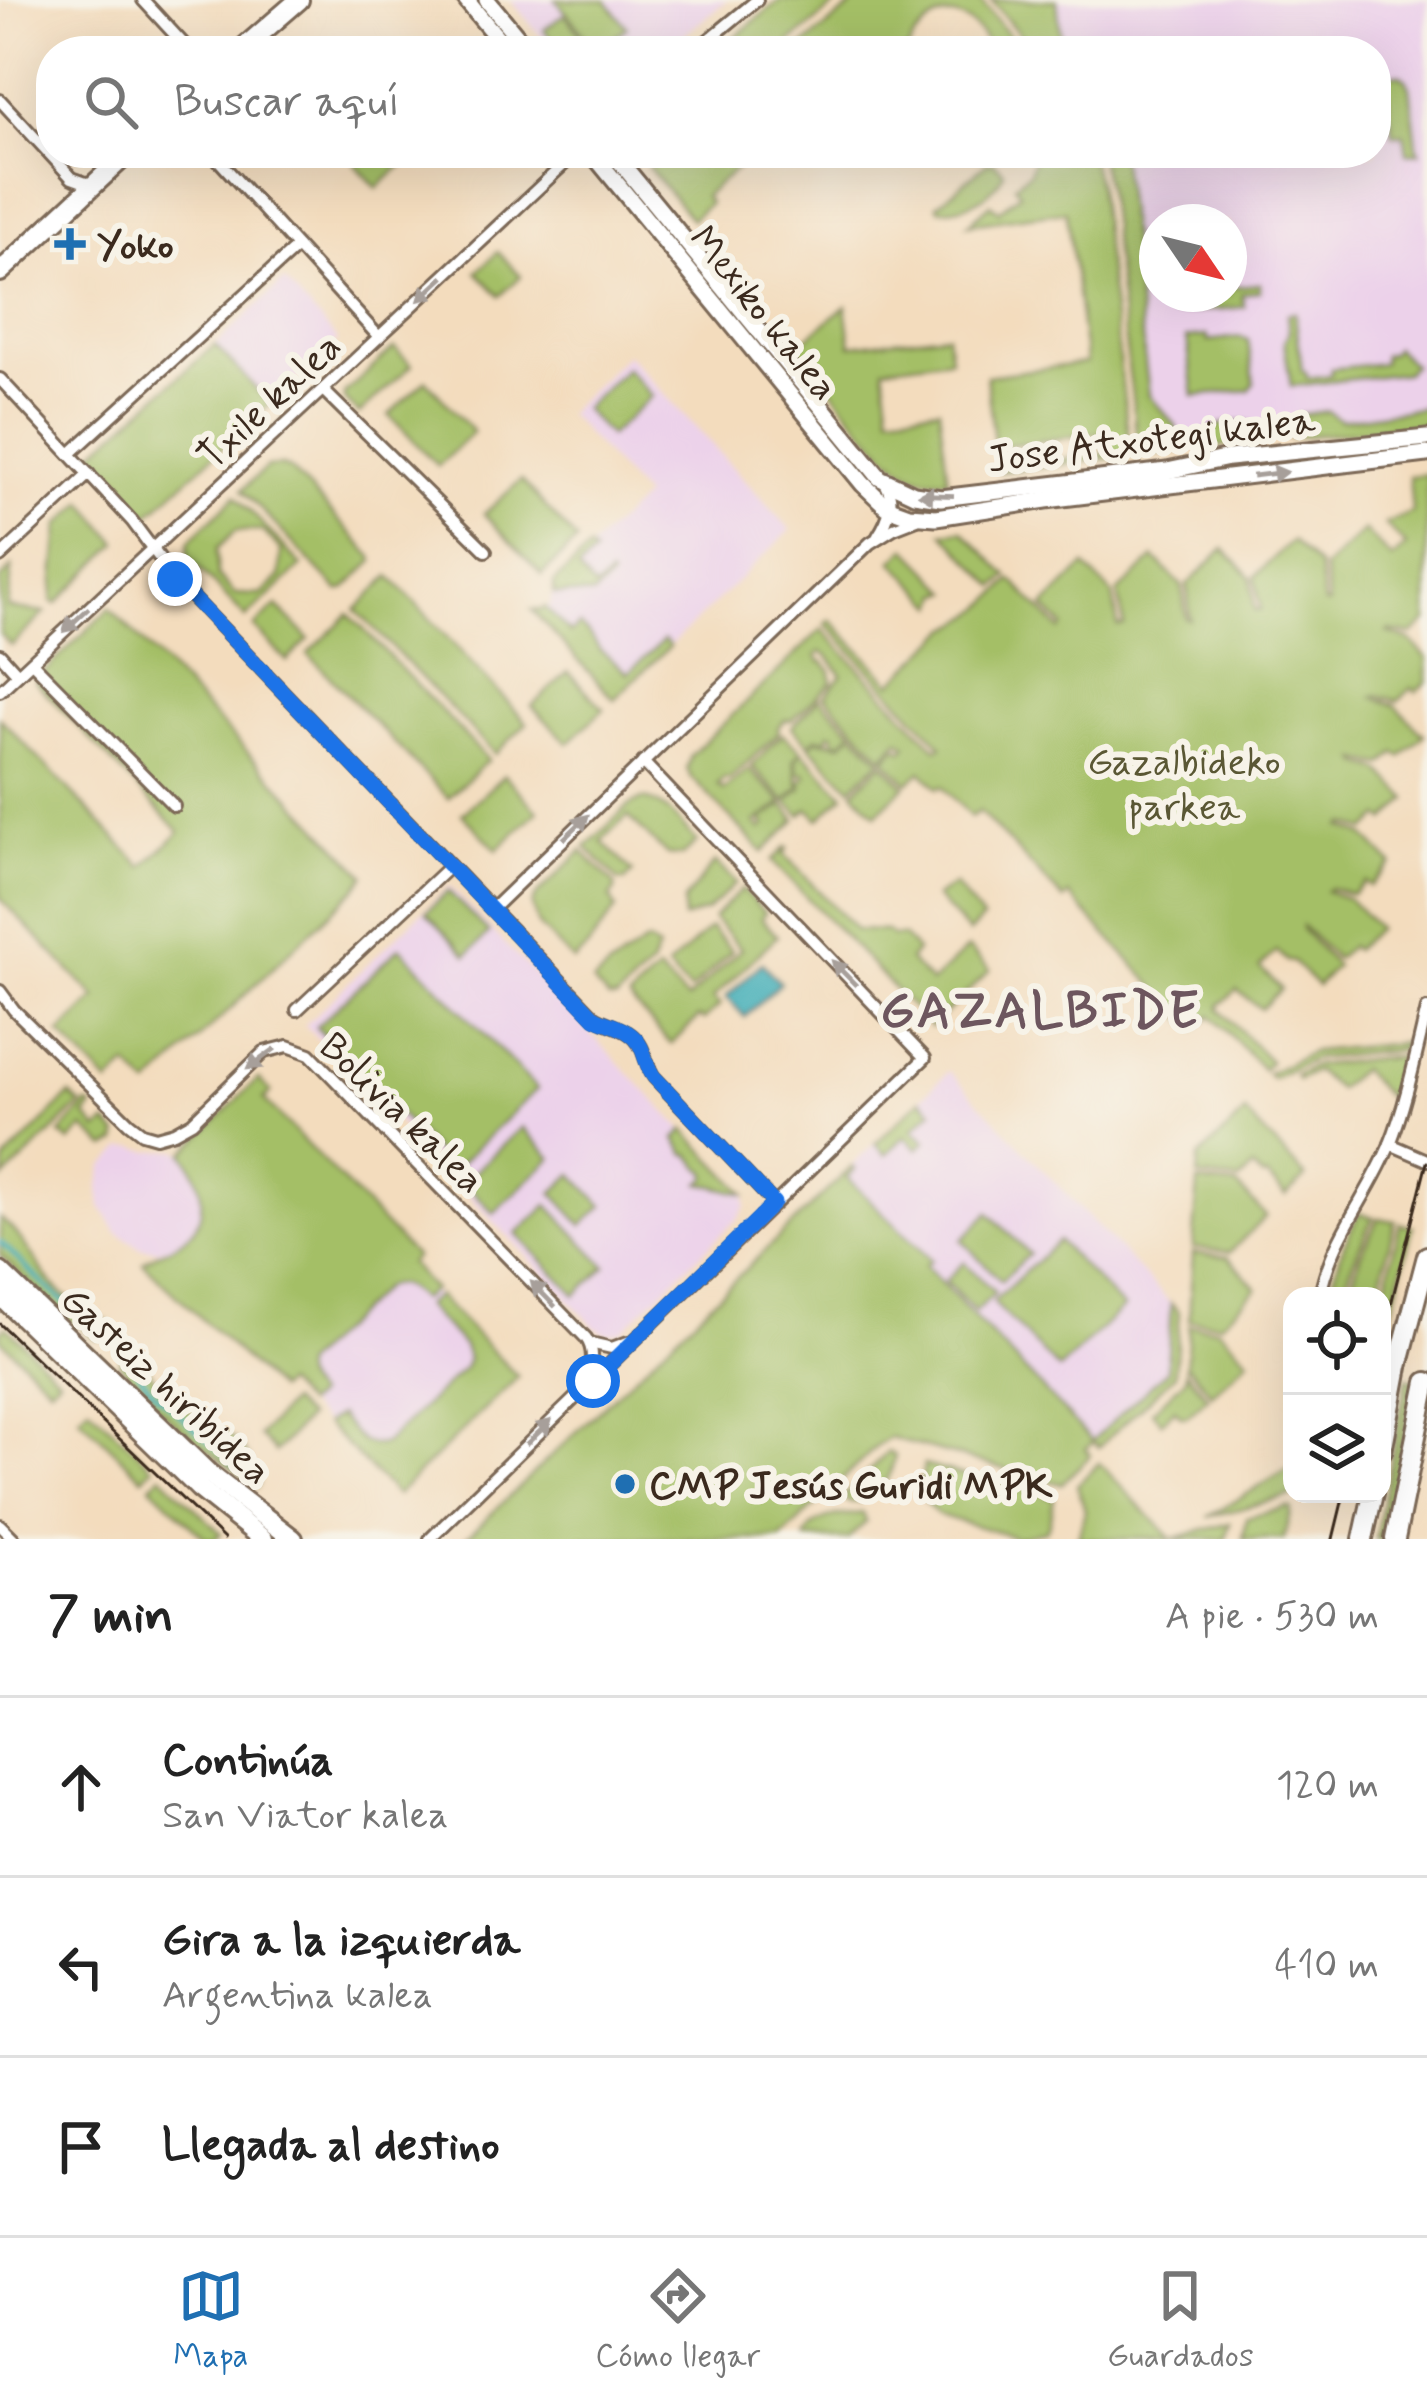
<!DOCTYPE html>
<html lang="es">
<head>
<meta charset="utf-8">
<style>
  :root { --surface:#fff; --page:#f2f2f2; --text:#222; --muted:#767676; --line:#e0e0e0; --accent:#1f6fb2 }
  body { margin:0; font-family:Mynerve,sans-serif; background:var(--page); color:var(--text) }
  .controls { position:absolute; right:36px; bottom:36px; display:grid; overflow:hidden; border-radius:24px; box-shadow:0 12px 48px #0002 }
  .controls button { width:108px; height:108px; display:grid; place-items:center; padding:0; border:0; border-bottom:3px solid var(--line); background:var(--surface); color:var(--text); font:60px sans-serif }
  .compass { position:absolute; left:1139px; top:204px; width:108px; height:108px; border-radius:50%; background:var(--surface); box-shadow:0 12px 48px #0002; rotate:125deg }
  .stop { position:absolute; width:36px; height:36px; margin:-27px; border:9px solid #1a73e8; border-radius:50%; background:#fff }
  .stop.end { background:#1a73e8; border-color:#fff; box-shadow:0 3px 12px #0008 }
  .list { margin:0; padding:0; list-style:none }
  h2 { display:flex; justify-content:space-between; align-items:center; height:156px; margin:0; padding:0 48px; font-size:51px }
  h2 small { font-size:39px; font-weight:400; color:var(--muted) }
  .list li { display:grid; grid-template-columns:78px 1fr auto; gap:36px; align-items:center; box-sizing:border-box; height:180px; padding:0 48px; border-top:3px solid var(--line) }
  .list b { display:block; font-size:45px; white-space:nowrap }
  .list p { margin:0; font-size:39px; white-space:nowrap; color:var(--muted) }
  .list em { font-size:39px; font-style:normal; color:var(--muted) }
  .icon { flex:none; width:66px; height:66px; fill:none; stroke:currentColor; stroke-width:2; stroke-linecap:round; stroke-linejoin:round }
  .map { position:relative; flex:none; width:1427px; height:1539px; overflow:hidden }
  .search { position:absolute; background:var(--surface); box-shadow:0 12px 48px #0002; left:36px; right:36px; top:36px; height:132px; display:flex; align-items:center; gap:30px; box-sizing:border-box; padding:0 42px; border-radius:48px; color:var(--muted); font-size:45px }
  .sheet { height:696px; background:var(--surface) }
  nav { display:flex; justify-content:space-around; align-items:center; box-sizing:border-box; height:168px; border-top:3px solid var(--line); background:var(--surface); font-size:33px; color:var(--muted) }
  nav a { display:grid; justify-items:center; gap:6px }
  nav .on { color:var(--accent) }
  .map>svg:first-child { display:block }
  .built { fill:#ecd1ea; fill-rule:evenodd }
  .green { fill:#a4bf66; stroke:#707442; stroke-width:3; fill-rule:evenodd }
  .water { fill:#3aabb6; stroke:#3a6a6a; stroke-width:3 }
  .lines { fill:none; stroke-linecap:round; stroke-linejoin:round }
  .stream { stroke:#3aabb6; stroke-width:4.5 }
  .street-casing { stroke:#7b6856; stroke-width:16 }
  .secondary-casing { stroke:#7b6856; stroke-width:21 }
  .primary-casing { stroke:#7b6856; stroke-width:24 }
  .street { stroke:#fff; stroke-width:10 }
  .secondary { stroke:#fff; stroke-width:15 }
  .primary { stroke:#fff; stroke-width:18 }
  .tram { stroke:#3b2a1e; stroke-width:3 }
  .oneway { fill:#a79f9a }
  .route { stroke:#1a73e8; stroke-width:15 }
  .poi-dot { fill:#1f6fb2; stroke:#f7f3e8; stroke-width:4.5 }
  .labels { text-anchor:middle; stroke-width:12; stroke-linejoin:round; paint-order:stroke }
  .poi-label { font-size:39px; font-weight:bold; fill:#3b2a1e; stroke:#f7f3e8; text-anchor:start }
  .street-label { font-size:39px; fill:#3b2a1e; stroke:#f7f3e8 }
  .park-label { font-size:39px; fill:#5a5734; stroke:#f7f3e8 }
  .district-label { font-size:51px; font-weight:bold; letter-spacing:3px; fill:#6d565e; stroke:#f7f3e8 }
</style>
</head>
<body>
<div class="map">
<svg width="1427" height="1539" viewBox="0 0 1427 1539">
  <rect width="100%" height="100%" fill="#f7f3e8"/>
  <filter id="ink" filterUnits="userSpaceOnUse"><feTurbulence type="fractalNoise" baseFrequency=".00833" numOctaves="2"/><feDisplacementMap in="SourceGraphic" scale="24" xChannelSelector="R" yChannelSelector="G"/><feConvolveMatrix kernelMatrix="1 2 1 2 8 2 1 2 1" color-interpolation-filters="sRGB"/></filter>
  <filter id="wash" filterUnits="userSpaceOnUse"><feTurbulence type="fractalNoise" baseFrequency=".004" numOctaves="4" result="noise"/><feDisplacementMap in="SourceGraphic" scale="48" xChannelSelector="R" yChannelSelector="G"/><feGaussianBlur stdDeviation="2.7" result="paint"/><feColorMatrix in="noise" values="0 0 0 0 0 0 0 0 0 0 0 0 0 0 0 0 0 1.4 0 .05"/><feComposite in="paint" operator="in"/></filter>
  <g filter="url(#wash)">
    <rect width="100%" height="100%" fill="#f3dcbd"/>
    <g class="built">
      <polygon points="511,0 727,0 664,51 553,51"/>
      <path d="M1005 0H1427V425L1274 439 1150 455 1110 153H1376V51H1047ZM1157 222H1229V294H1157Z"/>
      <polygon points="284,281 338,340 270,404 215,345"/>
      <polygon points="627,354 791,530 614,699 532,610 550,607 554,583 644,497 567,413"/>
      <polygon points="449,886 745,1194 746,1206 739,1217 621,1331 606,1333 594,1326 305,1025"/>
      <polygon points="949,1071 1171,1304 1167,1370 1093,1441 839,1178"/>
      <polygon points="135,1147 149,1151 177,1150 184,1153 199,1176 202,1192 202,1212 193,1230 178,1243 158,1250 141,1248 117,1232 101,1206 99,1189 104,1166 124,1148"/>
      <polygon points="405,1266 508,1372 388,1488 284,1383"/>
    </g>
    <g class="green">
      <polygon points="556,0 606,0 627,27 598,51"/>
      <polygon points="780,0 842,0 780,51 718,51"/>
      <path d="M860 0H980L1022 51H991C978 23 951 1 924 28 916 36 911 40 908 51H797Z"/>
      <polygon points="991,0 1057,0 1061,39 1106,34 1108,51 1033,51"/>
      <polygon points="564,14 595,51 561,51 544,30"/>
      <polygon points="1399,74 1406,79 1410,87 1417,145 1420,152 1407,153 1404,134 1393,134 1387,92 1376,93 1376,76"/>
      <polygon points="367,153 414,153 415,154 377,188 355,164"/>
      <polygon points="667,153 755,153 704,196 709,203 691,219 648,167"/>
      <polygon points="1036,153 1089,153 1097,182 1131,456 998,472 998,468 1105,454 1102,433 995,447 986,376 1086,363 1066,211 968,224 991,204 999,211 1020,193 1015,185 1029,172"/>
      <polygon points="1098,153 1120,153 1149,395 1176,426 1179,451 1139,455 1106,186"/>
      <path d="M994 162 1004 172C993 197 966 210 939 209L937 205 987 163Z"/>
      <polygon points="498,252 521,276 500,296 477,272"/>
      <polygon points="1260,284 1260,291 1242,294 1244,307 1172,314 1170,294 1229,294 1229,287"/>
      <path d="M846 306 851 345 947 334 950 358 884 367 890 414 939 408 948 479C935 481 922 479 911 473 877 455 824 377 798 345Z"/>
      <polygon points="1295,313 1302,371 1306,372 1307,378 1331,375 1331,369 1383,363 1383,355 1390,354 1395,348 1413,365 1405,373 1291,386 1284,341 1289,332 1287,314"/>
      <polygon points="1207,336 1208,341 1241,337 1248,340 1254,383 1249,390 1194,396 1187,338"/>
      <polygon points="215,345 270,404 146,517 89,456"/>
      <polygon points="394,348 412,365 359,414 344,399 344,394"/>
      <polygon points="626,368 652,396 609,436 583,409"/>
      <polygon points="426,380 473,432 438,466 389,415"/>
      <polygon points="1427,405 1427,425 1289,438 1290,421 1298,415 1328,411 1340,420 1420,408"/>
      <path d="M1247 422 1255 426 1260 441 1202 449C1202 422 1226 424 1247 422Z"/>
      <polygon points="282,466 290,469 373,557 374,561 345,589 339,591 242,490 267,467"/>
      <polygon points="1427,474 1427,621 1412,635 1389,631 1388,633 1411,641 1427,658 1427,682 1416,692 1412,688 1398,701 1377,695 1373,697 1395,705 1424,735 1401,757 1396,753 1383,765 1358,760 1360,764 1380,770 1408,799 1386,821 1381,817 1367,830 1345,824 1342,827 1364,835 1392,864 1370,886 1365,882 1352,894 1330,888 1326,891 1349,899 1377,928 1354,950 1350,946 1336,959 1302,926 1302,930 1336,966 1317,986 1293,962 1287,961 1277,951 1260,967 1281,989 1261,1009 1237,990 1220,1005 1220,1010 1270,1061 1263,1070 1211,1015 1195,1030 1069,895 1064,900 979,811 971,817 942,786 938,788 921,771 908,783 885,759 898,746 903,750 907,745 899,740 883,757 825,696 842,675 828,656 821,652 817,655 820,662 823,661 831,671 832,682 792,720 785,720 778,727 779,733 730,779 724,779 718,785 724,790 749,769 783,803 755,823 761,829 765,825 761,820 784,805 796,820 763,852 691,777 687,769 691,755 822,629 937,749 942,746 826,624 831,620 892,683 948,630 980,611 1012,580 1060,630 1063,626 1044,607 1085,566 1113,595 1118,626 1124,625 1118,593 1154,558 1182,586 1186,618 1190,619 1187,585 1224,549 1251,577 1255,611 1261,610 1255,576 1292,541 1319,567 1324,604 1329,604 1324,568 1364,530 1392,559 1406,546 1385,524 1412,512 1409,476"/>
      <polygon points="521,480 577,541 542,575 484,514"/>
      <path d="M236 496 302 566 246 618 188 557 189 543 192 538ZM236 531H263L281 550 280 577 261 595 235 594 217 575V549Z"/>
      <polygon points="84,502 118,543 56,604 52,601 59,526"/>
      <polygon points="962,530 1008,576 996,587 943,532"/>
      <polygon points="907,548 950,592 941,594 937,606 893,561"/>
      <polygon points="589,549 594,554 578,570 595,589 609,576 611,578 594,595 554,594 554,583"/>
      <polygon points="12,568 8,608 45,613 11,646 0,634 0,580"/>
      <polygon points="390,576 527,723 495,754 356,610"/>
      <polygon points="277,606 309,639 287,661 254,627"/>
      <polygon points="545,607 570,633 579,625 591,636 600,650 628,673 664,640 670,646 614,699 532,610 541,610"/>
      <polygon points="110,608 365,875 356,888 149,1087 128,1066 109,1084 60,1034 96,998 0,898 0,718 143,867 180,832 35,681"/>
      <polygon points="349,614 488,760 448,798 308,654"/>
      <polygon points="568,672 604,709 568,743 532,706"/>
      <polygon points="820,698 853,731 841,742 833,740 834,734 829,733 827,739 817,737 809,744 792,727"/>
      <polygon points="854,732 881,760 851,788 810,746 817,739 841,744"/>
      <polygon points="783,734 802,751 794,759 800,787 785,801 752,766"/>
      <polygon points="803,752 844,795 819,819 808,808 801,815 787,802 802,788 801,780 806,778 805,773 799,774 796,759"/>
      <polygon points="883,763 905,786 876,814 854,791"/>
      <polygon points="504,775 538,811 497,850 462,814"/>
      <path d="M642 799C666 801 680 825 697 842L682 856 667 855 628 816 602 841 633 873 625 881H619L586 847 627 807Z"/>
      <polygon points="786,847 788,848 784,854 856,930 887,931 892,936 903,936 917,951 909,960 931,983 968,948 990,970 931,1027 772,861"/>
      <polygon points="582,851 615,885 615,891 610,897 616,909 588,947 573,961 538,925 532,905 536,896"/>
      <polygon points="715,862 736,883 707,911 683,919 684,901"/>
      <polygon points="954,885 983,919 969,933 935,897"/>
      <polygon points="742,889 765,913 761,918 777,936 713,998 720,1005 704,1020 699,1017 671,1044 629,999 658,971 687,1000 741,949 713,918"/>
      <polygon points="448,891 489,933 467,955 426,912"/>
      <polygon points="710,928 732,951 690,991 667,968"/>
      <polygon points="647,942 658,949 651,966 617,999 609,999 593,983 608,969"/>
      <polygon points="400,947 537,1089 453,1170 316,1027"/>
      <polygon points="1404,1043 1401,1050 1314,1059 1272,1079 1267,1074 1313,1051"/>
      <polygon points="1400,1057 1389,1099 1361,1069 1338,1089 1315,1071 1298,1080 1295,1075 1315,1065"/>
      <path d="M258 1079 271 1092 264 1100 415 1257 409 1263 433 1290 420 1300C408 1288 401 1281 384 1287L303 1365C299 1380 305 1386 316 1396L305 1405 284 1384 277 1390 143 1263C157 1252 162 1252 176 1244 213 1224 204 1182 184 1153Z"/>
      <polygon points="70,1095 81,1104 4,1179 5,1161"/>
      <polygon points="921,1099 933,1110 913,1129 926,1141 918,1149 905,1136 886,1155 875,1144"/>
      <polygon points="87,1104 93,1107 86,1116 98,1130 107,1123 118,1135 118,1142 107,1148 84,1128 70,1142 60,1134"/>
      <polygon points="1245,1113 1306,1177 1286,1196 1267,1177 1262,1177 1253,1168 1239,1181 1198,1177 1199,1158"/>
      <polygon points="522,1127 552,1158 494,1213 464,1182"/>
      <polygon points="685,1130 742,1190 745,1194 701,1183 708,1177 707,1172 700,1167 690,1154 686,1154 676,1139"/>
      <polygon points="852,1167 855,1169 847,1178 931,1260 925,1266 1092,1441 1167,1370 1171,1304 1179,1312 1175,1374 1099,1447 1093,1442 1086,1449 1091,1455 1061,1484 890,1438 879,1444 781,1539 465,1539"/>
      <polygon points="573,1174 603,1206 582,1225 553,1193"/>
      <polygon points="1198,1182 1237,1186 1266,1216 1230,1252 1193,1248"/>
      <polygon points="548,1205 606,1266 576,1295 517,1234"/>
      <polygon points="989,1213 1029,1254 1001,1281 962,1240"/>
      <polygon points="1359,1213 1373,1217 1353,1262 1343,1296 1328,1296 1344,1244"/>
      <path d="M0 1218C28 1241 32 1261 54 1286 69 1303 90 1310 110 1323L96 1340 80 1325 66 1319 0 1255Z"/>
      <polygon points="1378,1218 1395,1221 1377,1296 1349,1296 1359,1258"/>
      <polygon points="1400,1223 1413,1226 1382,1351 1382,1302"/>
      <polygon points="1058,1241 1123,1308 1059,1370 993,1302"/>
      <polygon points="1193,1253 1228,1257 1257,1288 1221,1323 1189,1320"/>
      <polygon points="964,1262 995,1293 975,1312 945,1281"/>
      <path d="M437 1296 518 1377 396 1495 325 1424 339 1415C352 1432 361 1450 384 1444L464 1368 468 1359 464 1346 424 1306Z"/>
      <polygon points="1189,1325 1218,1328 1249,1359 1212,1394 1189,1367 1186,1367"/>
      <polygon points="6,1326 59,1378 50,1387 0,1339 0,1332"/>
      <path d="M133 1346C146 1364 155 1384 173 1399 210 1433 242 1424 259 1483L256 1487C206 1447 157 1416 119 1362Z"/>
      <polygon points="1186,1371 1208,1397 1187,1416 1181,1416 1175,1409 1161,1422 1152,1411 1185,1379"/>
      <polygon points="1407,1379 1415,1380 1383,1539 1375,1539"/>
      <polygon points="290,1402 307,1418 275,1452 259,1436"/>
      <polygon points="89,1406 153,1467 143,1478 79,1416"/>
      <path d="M888 1452 895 1456C887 1485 887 1485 858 1492L860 1502H849L842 1498Z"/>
      <polygon points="1099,1463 1172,1539 1230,1523 1226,1539 1078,1539 1085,1510 1077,1485"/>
      <polygon points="924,1465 1054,1498 1048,1527 1044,1531 1017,1538 938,1515 919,1496"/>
      <polygon points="1292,1467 1293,1495 1208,1517"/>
      <polygon points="161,1475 221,1533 215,1539 206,1539 151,1486"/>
      <polygon points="1287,1507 1291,1509 1284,1539 1243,1539 1247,1518"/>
      <path d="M863 1513 866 1522 848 1539H805C814 1514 840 1516 863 1513Z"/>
    </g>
    <polygon class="water" points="762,963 780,983 745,1017 726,997"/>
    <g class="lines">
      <g class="stream">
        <path d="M0 1242C34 1275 60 1303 100 1329"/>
        <polyline points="126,1357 153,1391 254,1481"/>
      </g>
    </g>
  </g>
  <g filter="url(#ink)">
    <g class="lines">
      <defs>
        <g id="street">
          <polyline points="143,0 190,51"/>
          <polyline points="695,51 757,0"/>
          <polyline points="0,100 72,178 86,183 95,183"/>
          <polyline points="212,153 379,337"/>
          <path d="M0 379 132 521 175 579 595 1017C611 1027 632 1028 641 1047 646 1057 647 1067 654 1077L774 1203"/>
          <polyline points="323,390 486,551"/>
          <polyline points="70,454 297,247"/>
          <path d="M878 536C889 519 896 501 885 483"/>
          <polyline points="0,557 89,474"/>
          <polyline points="0,654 18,674"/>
          <polyline points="32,662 174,806"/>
          <polyline points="0,691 576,153"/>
          <polyline points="492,909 870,543 894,528 917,519"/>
          <path d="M0 991 14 1010 129 1123 142 1133 156 1137 174 1132 192 1122 264 1052 288 1046 310 1054 586 1338C596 1351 592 1368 587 1382"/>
          <polyline points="297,1010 450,866"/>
          <polyline points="1390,1144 1427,1160"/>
          <path d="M1320 1296C1331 1237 1368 1198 1390 1144 1407 1101 1416 1054 1427 1009"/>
          <polyline points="590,1343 612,1348 628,1342"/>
          <polyline points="0,1525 14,1539"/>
          <polyline points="430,1539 925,1058 643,762"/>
        </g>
        <g id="secondary">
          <polyline points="466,0 508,51"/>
          <polyline points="487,0 529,51"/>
          <polyline points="592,153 863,484 887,507 909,515 936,517 1046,500 1427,454"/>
          <polyline points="613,153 880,478 914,494 941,498 1167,471 1229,458 1427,438"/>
        </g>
        <g id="primary">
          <polyline points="240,51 299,0"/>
          <polyline points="0,272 128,153"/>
          <polyline points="0,1272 208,1473 293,1539"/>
          <polyline points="0,1295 199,1488 263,1539"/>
          <polyline points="1382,1451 1398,1366 1427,1256"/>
          <polyline points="1363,1539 1373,1494"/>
          <polyline points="1395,1539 1427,1382"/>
        </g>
      </defs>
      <use href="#street" class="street-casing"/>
      <use href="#secondary" class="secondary-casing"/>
      <use href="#primary" class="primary-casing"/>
      <use href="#street" class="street"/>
      <use href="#secondary" class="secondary"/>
      <use href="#primary" class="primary"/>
      <g class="tram">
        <polyline points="0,1324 224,1539"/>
        <polyline points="1382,1340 1427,1162"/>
        <polyline points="1333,1539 1344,1494"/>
      </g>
    </g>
    <defs><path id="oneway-solid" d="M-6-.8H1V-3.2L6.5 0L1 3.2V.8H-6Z" transform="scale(3)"/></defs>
    <g class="oneway">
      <use href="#oneway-solid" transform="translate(431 289) rotate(137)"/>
      <use href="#oneway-solid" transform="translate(1270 474) rotate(-7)"/>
      <use href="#oneway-solid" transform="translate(936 495) rotate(-178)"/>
      <use href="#oneway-solid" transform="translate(76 620) rotate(137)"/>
      <use href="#oneway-solid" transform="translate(576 827) rotate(-44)"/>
      <use href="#oneway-solid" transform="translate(844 973) rotate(-134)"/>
      <use href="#oneway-solid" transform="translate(261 1059) rotate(144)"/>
      <use href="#oneway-solid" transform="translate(543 1294) rotate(-134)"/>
      <use href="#oneway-solid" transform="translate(539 1432) rotate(-44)"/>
    </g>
  </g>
  <g class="lines" filter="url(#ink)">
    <path class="route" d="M175 579 595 1018C611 1026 632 1028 641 1047 646 1058 646 1067 654 1077L774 1203 593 1381"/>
  </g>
  <g class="poi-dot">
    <path d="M64 226h12v12h12v12h-12v12h-12v-12h-12v-12h12z"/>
    <circle cx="625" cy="1484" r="12"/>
  </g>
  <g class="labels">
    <g class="poi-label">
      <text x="97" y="258">Yoko</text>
      <text x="649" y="1498">CMP Jesús Guridi MPK</text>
    </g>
    <g class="street-label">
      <text transform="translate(765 312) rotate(51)" y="14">Mexiko kalea</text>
      <text transform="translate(268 400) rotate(-43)" y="14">Txile kalea</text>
      <text transform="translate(1151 438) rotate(-7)" y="14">Jose Atxotegi kalea</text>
      <text transform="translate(403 1112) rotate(44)" y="14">Bolivia kalea</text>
      <text transform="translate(167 1384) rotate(43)" y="14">Gasteiz hiribidea</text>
    </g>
    <g class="park-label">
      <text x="1184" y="774">Gazalbideko<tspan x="1184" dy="45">parkea</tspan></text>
    </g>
    <g class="district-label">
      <text x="1041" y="1027">GAZALBIDE</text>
    </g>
  </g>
</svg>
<div class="controls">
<button><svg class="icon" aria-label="locate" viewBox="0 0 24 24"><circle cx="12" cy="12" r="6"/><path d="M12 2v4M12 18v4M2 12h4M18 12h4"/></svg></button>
<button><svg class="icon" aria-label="layers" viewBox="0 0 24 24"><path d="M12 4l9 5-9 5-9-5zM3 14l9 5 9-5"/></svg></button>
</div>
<svg class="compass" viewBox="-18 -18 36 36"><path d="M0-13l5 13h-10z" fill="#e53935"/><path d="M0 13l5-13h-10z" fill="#767676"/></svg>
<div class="stop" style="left:593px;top:1381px"></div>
<div class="stop end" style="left:175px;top:579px"></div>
<div class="search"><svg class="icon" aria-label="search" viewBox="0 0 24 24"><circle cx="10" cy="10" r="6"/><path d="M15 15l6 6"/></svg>Buscar aquí</div>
</div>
<section class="sheet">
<h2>7 min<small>A pie · 530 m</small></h2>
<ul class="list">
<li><svg class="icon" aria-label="ahead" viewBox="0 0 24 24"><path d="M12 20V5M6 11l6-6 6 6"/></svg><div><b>Continúa</b><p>San Viator kalea</p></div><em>120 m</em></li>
<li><svg class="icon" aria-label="left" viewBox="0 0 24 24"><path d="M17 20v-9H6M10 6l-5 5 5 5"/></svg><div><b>Gira a la izquierda</b><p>Argentina kalea</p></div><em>410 m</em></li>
<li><svg class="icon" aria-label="arrive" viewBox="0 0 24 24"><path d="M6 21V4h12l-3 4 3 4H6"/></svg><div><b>Llegada al destino</b></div></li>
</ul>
</section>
<nav>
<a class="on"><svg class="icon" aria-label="map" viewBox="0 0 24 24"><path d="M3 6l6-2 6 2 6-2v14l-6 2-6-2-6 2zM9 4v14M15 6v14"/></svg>Mapa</a>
<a><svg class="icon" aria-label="directions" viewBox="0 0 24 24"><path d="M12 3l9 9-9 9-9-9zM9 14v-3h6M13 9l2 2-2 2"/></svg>Cómo llegar</a>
<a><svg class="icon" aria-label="saved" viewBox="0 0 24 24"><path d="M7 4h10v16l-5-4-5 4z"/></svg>Guardados</a>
</nav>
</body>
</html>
